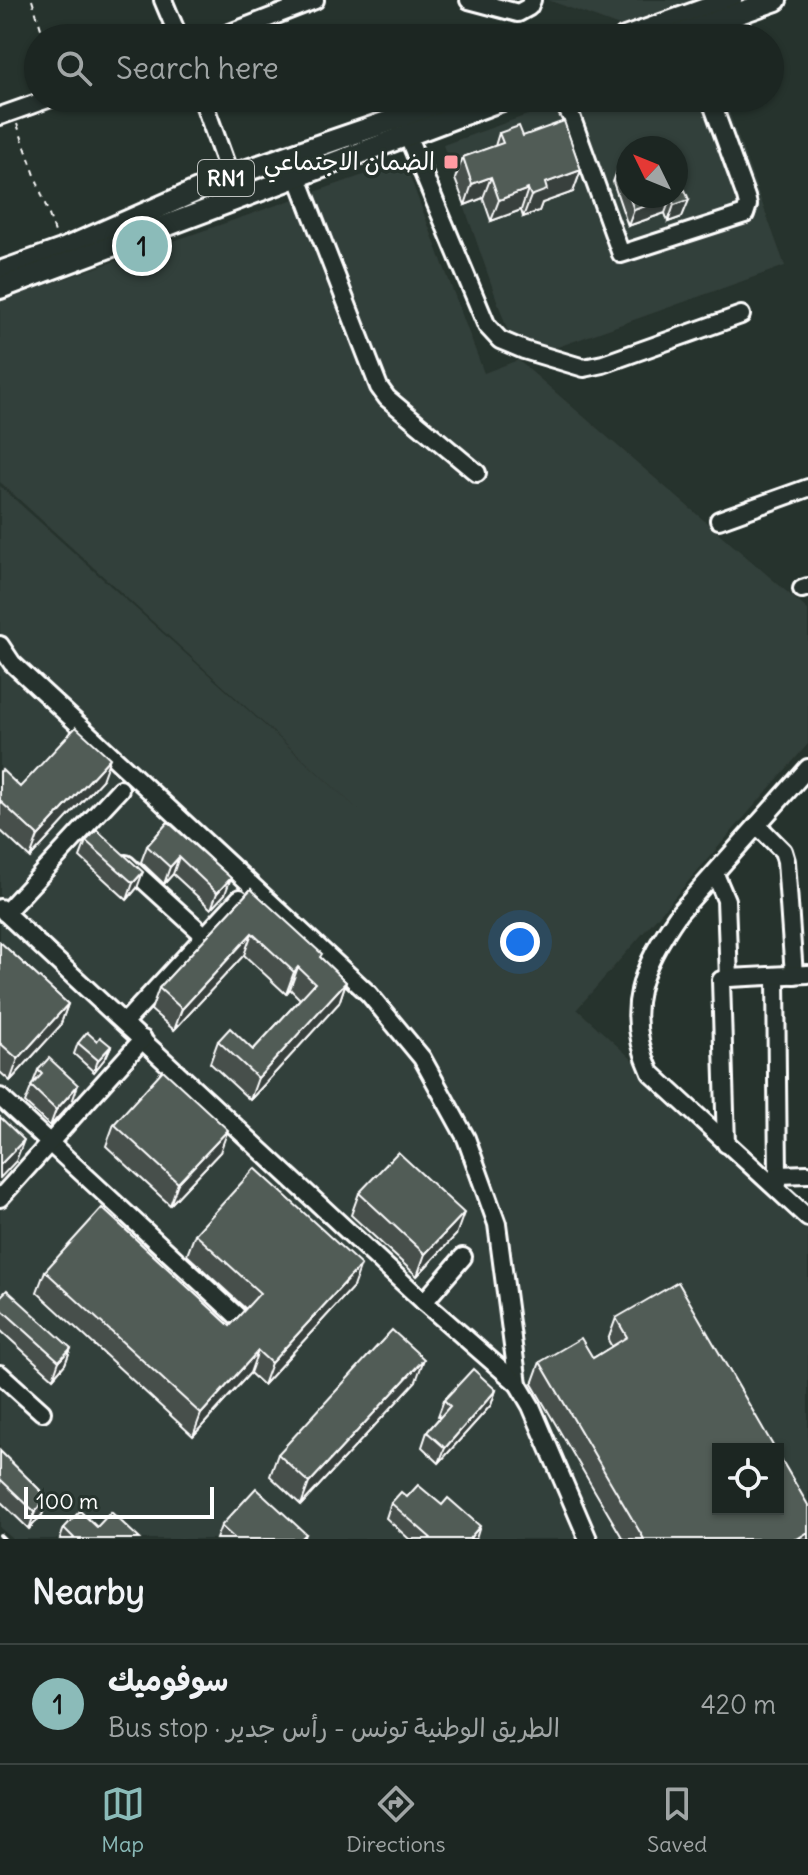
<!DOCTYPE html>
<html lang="en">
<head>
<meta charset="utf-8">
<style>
  :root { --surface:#1c2622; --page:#252e2a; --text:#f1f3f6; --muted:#a0a5a5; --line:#3a4340; --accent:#8bbbb9 }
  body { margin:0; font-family:Delius,"Playpen Sans Arabic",sans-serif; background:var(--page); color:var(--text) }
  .controls { position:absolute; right:24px; bottom:24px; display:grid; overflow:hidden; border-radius:0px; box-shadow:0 2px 6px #0004 }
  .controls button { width:72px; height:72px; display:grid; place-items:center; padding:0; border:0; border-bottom:2px solid var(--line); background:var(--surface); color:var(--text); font:40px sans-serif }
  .compass { position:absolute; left:616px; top:136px; width:72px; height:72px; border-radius:50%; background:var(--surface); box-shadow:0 2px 6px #0004; rotate:313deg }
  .scale { position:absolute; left:24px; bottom:20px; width:190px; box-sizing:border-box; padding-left:8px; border:4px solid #fff; border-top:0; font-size:22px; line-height:28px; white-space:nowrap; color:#fff; -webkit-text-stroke:6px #26332d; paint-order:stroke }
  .you { position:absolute; left:520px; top:942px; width:28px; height:28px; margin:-20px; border:6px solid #fff; border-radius:50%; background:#1a73e8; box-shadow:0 0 0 12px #1a73e833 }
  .badge { display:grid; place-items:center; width:52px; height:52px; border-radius:50%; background:var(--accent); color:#111; font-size:26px; font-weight:700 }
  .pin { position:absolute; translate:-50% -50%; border:4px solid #fff; box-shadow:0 2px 8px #0006 }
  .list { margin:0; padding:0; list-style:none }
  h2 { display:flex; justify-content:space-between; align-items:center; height:104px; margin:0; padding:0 32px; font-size:34px }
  h2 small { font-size:26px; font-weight:400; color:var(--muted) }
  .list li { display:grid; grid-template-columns:52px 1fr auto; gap:24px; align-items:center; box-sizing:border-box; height:120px; padding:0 32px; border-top:2px solid var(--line) }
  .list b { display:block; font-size:30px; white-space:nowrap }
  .list p { margin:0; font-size:26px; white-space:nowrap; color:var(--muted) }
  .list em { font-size:26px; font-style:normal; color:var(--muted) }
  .icon { flex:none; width:44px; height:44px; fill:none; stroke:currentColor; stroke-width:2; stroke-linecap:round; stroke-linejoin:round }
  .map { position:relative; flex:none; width:808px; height:1539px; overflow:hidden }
  .search { position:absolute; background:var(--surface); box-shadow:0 2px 6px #0004; left:24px; right:24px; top:24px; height:88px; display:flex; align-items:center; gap:20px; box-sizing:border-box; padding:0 28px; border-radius:44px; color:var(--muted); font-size:30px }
  .sheet { height:224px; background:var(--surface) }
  nav { display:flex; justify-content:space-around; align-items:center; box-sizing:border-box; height:112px; border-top:2px solid var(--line); background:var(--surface); font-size:22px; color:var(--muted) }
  nav a { display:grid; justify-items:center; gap:4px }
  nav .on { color:var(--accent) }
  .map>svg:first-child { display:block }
  .built { fill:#333f3a; fill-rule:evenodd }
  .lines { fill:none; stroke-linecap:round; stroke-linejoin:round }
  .minor-casing { stroke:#fff; stroke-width:22 }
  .major-casing { stroke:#fff; stroke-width:26 }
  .path { stroke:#fff; stroke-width:2; stroke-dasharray:6 6; stroke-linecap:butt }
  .minor { stroke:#26332d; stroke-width:16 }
  .major { stroke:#26332d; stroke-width:20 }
  .rail { stroke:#fff; stroke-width:4 }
  .wall { fill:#464f4b; stroke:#fff; stroke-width:2 }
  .shaded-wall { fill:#39403d; stroke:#fff; stroke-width:2 }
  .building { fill:#515c57; stroke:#fff; stroke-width:2 }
  .poi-dot { fill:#ff9aa2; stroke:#26332d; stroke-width:3 }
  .labels { text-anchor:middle; stroke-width:7; stroke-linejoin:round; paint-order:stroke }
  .shield { fill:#26332d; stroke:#bec2c0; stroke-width:2 }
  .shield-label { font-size:22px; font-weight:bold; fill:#fff }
  .poi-label { font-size:24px; fill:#fff; stroke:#26332d; text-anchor:end }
</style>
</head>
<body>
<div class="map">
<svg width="808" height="1539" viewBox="0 0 808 1539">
  <rect width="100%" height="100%" fill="#26332d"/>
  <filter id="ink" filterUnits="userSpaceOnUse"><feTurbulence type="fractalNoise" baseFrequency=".0125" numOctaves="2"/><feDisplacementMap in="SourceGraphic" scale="16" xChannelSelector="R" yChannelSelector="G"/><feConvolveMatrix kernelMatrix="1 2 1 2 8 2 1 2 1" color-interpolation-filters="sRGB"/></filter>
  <g filter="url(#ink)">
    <g class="built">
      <polygon points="548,0 723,0 636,32"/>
      <path d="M575 98H724L785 266 555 348 509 335 443 145ZM628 148H676V196H628Z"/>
      <path d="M404 161 484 373 518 360 808 610V744L577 1009 808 1220V1539H13L0 1528V486L363 814 0 482V301ZM718 1449H778V1509H718Z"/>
    </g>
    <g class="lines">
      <defs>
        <g id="minor">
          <polyline points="163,0 179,38"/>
          <polyline points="469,0 518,13 529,7 532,0"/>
          <polyline points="217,38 315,0"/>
          <polyline points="202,98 230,176"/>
          <polyline points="561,98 571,116 621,254 745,214 748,205 746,197 710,98"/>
          <polyline points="0,116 51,98"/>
          <polyline points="408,137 487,326 500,340 524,350 584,368 603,364 741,315"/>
          <polyline points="298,178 379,387 387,398 477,473"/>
          <polyline points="719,520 808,488"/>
          <polyline points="802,589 808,587"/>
          <polyline points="0,645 12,663 369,994 422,1058 466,1138 497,1224 518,1384"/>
          <path d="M808 768 679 913C642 966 622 1010 651 1073L808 1218"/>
          <polyline points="757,825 783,851 786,861 794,975"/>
          <polyline points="126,864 205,936"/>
          <polyline points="715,874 726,900 729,978"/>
          <polyline points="0,908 424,1302 518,1384 531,1406 588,1539"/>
          <polyline points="5,913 120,789"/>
          <polyline points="776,977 778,1175"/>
          <polyline points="125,1022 240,898"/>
          <polyline points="0,1097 237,1316"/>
          <polyline points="726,1144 721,980 729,978 808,974"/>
          <polyline points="778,1184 778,1175 808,1174"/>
          <polyline points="0,1198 143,1039"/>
          <polyline points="424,1302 463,1257"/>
          <polyline points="0,1374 42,1412"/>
        </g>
        <g id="major">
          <polyline points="625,38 731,0"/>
          <polyline points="669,38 776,0"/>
          <polyline points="0,272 62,250 230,176 457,98"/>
          <polyline points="0,288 507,98"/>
        </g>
      </defs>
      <use href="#minor" class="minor-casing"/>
      <use href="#major" class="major-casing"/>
      <g class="path">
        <polyline points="32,0 44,38"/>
        <polyline points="17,124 56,235"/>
      </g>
      <use href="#minor" class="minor"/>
      <use href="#major" class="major"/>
      <polyline class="rail" points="0,1535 4,1539"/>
    </g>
    <g class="wall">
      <polygon points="499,133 523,136 581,170 573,192 542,203 539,211 523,217 521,210 491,221 483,198 465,205 455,179 463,157 495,146"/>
      <polygon points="628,162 628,196 676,196 682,217 668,222 665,213 628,226 613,182 619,166"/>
      <polygon points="0,772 20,787 102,780 30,858 0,830"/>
      <polygon points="168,822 225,894 211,909 173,874 164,884 141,862 147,846"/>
      <polygon points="97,830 137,888 127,900 80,857 86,841"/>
      <polygon points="251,889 321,958 346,982 339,1003 250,1100 210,1063 218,1041 253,1050 300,999 290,989 286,994 244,955 174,1030 151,1010 159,988"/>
      <polygon points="0,942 68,1004 60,1026 10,1081 0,1072"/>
      <polygon points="97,1041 111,1046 106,1057 94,1072 74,1054 78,1043"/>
      <polygon points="38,1070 72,1102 50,1126 25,1103"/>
      <polygon points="114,1124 220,1152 170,1205 106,1146"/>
      <polygon points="359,1193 456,1235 417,1276 351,1215"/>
      <polygon points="195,1234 353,1287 263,1385 250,1373 193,1436 37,1292 45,1271 230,1326 246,1309 187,1255"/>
      <polygon points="0,1297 71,1348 65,1364 53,1378 0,1330"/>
      <polygon points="616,1318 808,1539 623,1539 532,1384 540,1362 593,1358 612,1347 608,1340"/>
      <polygon points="416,1381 301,1505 270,1476 278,1454"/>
      <polygon points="496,1390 491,1405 439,1463 422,1447 427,1432 440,1417 438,1416 444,1400"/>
      <polygon points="0,1451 48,1498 42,1515 29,1529 0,1501"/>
      <polygon points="407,1497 476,1539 409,1539 386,1518 391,1503"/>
      <polygon points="221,1526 306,1534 304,1539 216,1539"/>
      <polygon points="97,1527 140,1539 60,1539 64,1528"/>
    </g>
    <g class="shaded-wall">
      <polygon points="581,170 573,192 542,203 539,211 523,217 531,196 545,183"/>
      <polygon points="491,177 483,198 465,205 472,184"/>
      <polygon points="528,189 521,210 491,221 499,200"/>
      <polygon points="671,197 665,213 628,226 634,210"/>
      <polygon points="689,200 682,217 668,222 674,205"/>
      <polygon points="110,758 102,780 30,858 38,836"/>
      <polygon points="179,857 173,874 164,884 170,867"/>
      <polygon points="143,872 137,888 127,900 133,883"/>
      <polygon points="231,878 225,894 211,909 217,893"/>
      <polygon points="252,933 244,955 174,1030 182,1009"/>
      <polygon points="298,967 290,989 286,994 294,972"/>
      <polygon points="346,982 339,1003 250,1100 258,1078"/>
      <polygon points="68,1004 60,1026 10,1081 18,1059"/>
      <polygon points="111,1046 106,1057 94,1072 98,1060"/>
      <polygon points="78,1085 72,1102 50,1126 56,1110"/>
      <polygon points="228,1130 220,1152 170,1205 178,1183"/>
      <polygon points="24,1140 16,1161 0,1178 0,1165"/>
      <polygon points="464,1213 456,1235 417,1276 425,1254"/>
      <polygon points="361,1265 353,1287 263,1385 271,1363"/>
      <polygon points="71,1348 65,1364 53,1378 59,1361"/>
      <polygon points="258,1351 250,1373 193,1436 201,1414"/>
      <polygon points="424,1359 416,1381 301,1505 309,1483"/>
      <polygon points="496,1390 491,1405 439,1463 445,1448"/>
      <polygon points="48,1498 42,1515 29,1529 35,1512"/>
      <polygon points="480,1526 476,1539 469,1539"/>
      <polygon points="808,1532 808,1539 797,1539"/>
    </g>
    <g class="building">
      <polygon points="564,121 581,170 545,183 547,190 531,196 528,189 499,200 491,177 472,184 463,157 503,143 499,133 519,126 523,136"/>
      <polygon points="628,162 628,193 619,166"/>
      <polygon points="676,190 677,193 685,190 689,200 674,205 671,197 634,210 629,196 676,196"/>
      <polygon points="76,727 110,758 38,836 0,801 0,772 2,770 20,787"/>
      <polygon points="168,822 231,878 217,893 179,857 170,867 147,846"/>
      <polygon points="97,830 143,872 133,883 86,841"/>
      <polygon points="251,889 322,954 320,957 346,982 258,1078 218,1041 230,1028 253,1050 315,983 298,967 294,972 252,933 182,1009 159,988"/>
      <polygon points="0,942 68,1004 18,1059 0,1043"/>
      <polygon points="87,1032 97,1041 100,1037 111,1046 98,1060 78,1043"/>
      <polygon points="49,1058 78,1085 56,1110 31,1086 42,1074 38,1070"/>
      <polygon points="163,1070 228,1130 178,1183 114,1124"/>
      <polygon points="0,1117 24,1140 0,1165"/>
      <polygon points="398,1152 464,1213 425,1254 359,1193"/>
      <polygon points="255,1168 361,1265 271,1363 258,1351 201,1414 45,1271 102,1208 230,1326 260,1293 195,1234"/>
      <polygon points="678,1282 775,1449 718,1449 718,1509 778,1509 778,1454 808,1505 808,1532 797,1539 644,1539 540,1362 581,1338 593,1358 627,1337 616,1318"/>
      <polygon points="7,1290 71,1348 59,1361 0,1308 0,1297"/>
      <polygon points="392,1330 424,1359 309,1483 278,1454"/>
      <polygon points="473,1369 496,1390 445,1448 427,1432 450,1406 444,1400"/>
      <polygon points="0,1451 48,1498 35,1512 0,1479"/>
      <polygon points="418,1485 442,1505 448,1498 480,1526 469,1539 432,1539 391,1503 401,1492 407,1497"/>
      <polygon points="256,1488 306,1534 301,1539 235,1539 221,1526"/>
      <polygon points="80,1511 97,1527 111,1512 140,1539 75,1539 64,1528"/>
    </g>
  </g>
  <rect class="poi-dot" x="443" y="154" width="16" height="16" rx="4"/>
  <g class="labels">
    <rect class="shield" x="198" y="160" width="56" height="36" rx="6"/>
    <g class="shield-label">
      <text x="226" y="186">RN1</text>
    </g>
    <g class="poi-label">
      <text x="435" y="170">الضمان الاجتماعي</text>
    </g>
  </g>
</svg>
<div class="controls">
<button><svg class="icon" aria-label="locate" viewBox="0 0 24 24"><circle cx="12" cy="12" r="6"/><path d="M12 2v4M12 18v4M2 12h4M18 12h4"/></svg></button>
</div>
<svg class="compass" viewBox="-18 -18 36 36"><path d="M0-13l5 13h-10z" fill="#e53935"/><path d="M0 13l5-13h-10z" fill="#a0a5a5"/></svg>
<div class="scale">100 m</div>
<div class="you"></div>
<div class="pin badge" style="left:142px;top:246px">1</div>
<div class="search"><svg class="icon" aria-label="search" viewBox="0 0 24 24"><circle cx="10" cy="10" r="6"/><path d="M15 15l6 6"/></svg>Search here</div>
</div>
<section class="sheet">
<h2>Nearby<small></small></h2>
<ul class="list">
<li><span class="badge">1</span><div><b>سوفوميك</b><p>Bus stop · الطريق الوطنية تونس - رأس جدير</p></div><em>420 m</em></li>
</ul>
</section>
<nav>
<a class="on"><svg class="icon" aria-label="map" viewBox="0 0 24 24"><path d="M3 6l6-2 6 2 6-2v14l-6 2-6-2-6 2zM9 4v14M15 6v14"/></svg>Map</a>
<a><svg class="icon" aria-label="directions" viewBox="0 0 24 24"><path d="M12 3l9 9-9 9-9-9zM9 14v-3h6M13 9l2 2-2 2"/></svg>Directions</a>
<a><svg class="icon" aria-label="saved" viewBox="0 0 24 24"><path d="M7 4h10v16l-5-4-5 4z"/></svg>Saved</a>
</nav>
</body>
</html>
